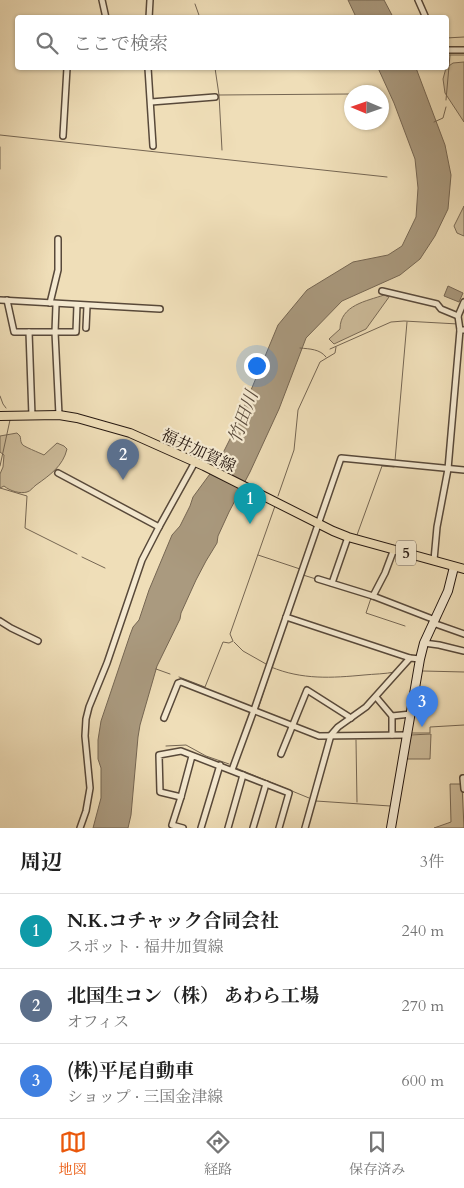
<!DOCTYPE html>
<html lang="ja">
<head>
<meta charset="utf-8">
<style>
  :root { --surface:#fff; --page:#f6f6f6; --text:#222; --muted:#767676; --line:#e0e0e0; --accent:#ea580c }
  body { margin:0; font-family:Cardo,"Noto Serif JP",serif; background:var(--page); color:var(--text) }
  .compass { position:absolute; left:344px; top:85px; width:45px; height:45px; border-radius:50%; background:var(--surface); box-shadow:0 1px 4px #0004; rotate:272deg }
  .you { position:absolute; left:256px; top:365px; width:18px; height:18px; margin:-12px; border:4px solid #fff; border-radius:50%; background:#1a73e8; box-shadow:0 0 0 8px #1a73e833 }
  .badge { display:grid; place-items:center; width:32px; height:32px; border-radius:50%; background:var(--accent); color:#fff; font-size:16px; font-weight:700 }
  .pin { position:absolute; translate:-50% -41px; filter:drop-shadow(0 1px 2px #0008) }
  .pin::after { content:''; position:absolute; top:26px; width:18px; height:15px; background:inherit; clip-path:polygon(0 0,100% 0,50% 100%) }
  .list { margin:0; padding:0; list-style:none }
  h2 { display:flex; justify-content:space-between; align-items:center; height:65px; margin:0; padding:0 20px; font-size:21px }
  h2 small { font-size:16px; font-weight:400; color:var(--muted) }
  .list li { display:grid; grid-template-columns:32px 1fr auto; gap:15px; align-items:center; box-sizing:border-box; height:75px; padding:0 20px; border-top:1px solid var(--line) }
  .list b { display:block; font-size:19px; white-space:nowrap }
  .list p { margin:0; font-size:16px; white-space:nowrap; color:var(--muted) }
  .list em { font-size:16px; font-style:normal; color:var(--muted) }
  .icon { flex:none; width:28px; height:28px; fill:none; stroke:currentColor; stroke-width:2; stroke-linecap:round; stroke-linejoin:round }
  .map { position:relative; flex:none; width:464px; height:828px; overflow:hidden }
  .search { position:absolute; background:var(--surface); box-shadow:0 1px 4px #0004; left:15px; right:15px; top:15px; height:55px; display:flex; align-items:center; gap:12px; box-sizing:border-box; padding:0 18px; border-radius:5px; color:var(--muted); font-size:19px }
  .sheet { height:290px; background:var(--surface) }
  nav { display:flex; justify-content:space-around; align-items:center; box-sizing:border-box; height:70px; border-top:1px solid var(--line); background:var(--surface); font-size:14px; color:var(--muted) }
  nav a { display:grid; justify-items:center; gap:2px }
  nav .on { color:var(--accent) }
  .map>svg:first-child { display:block }
  .green { fill:#cdbc9b; stroke:#796a56 }
  .water { fill:#aa9a7f; stroke:#756653 }
  .lines { fill:none; stroke-linecap:round; stroke-linejoin:round }
  .stream { stroke:#756653; stroke-width:1 }
  .minor-casing { stroke:#58493a; stroke-width:8 }
  .secondary-casing { stroke:#251710; stroke-width:10 }
  .primary-casing { stroke:#251710; stroke-width:10 }
  .minor { stroke:#f5ead1; stroke-width:5 }
  .secondary { stroke:#f5ead1; stroke-width:8 }
  .primary { stroke:#efdeb8; stroke-width:8 }
  .labels { text-anchor:middle; stroke-width:4.5; stroke-linejoin:round; paint-order:stroke }
  .shield { fill:#f5ead1; stroke:#63564a; stroke-width:1 }
  .shield-label { font-size:15px; font-weight:bold; fill:#251710 }
  .street-label { font-size:16px; fill:#251710; stroke:#f5ead1 }
  .water-label { font-size:18px; font-style:italic; fill:#5a4b3c; stroke:#f5ead1 }
</style>
</head>
<body>
<div class="map">
<svg width="464" height="828" viewBox="0 0 464 828">
  <rect width="100%" height="100%" fill="#efdeb8"/>
  <filter id="stains"><feTurbulence type="fractalNoise" baseFrequency=".004" numOctaves="4"/><feColorMatrix values="0 0 0 0 .2 0 0 0 0 .09 0 0 0 0 .02 0 0 0 .5 -.17"/></filter>
  <radialGradient id="worn" r=".72"><stop offset=".6" stop-color="#630" stop-opacity="0"/><stop offset="1" stop-color="#630" stop-opacity=".3"/></radialGradient>
  <g class="green">
    <polygon points="464,62 464,122 445,93 443,79 446,68 453,63"/>
    <polygon points="464,206 464,236 457,233 454,226"/>
    <path d="M384 295 389 297 366 329 334 344 329 339 340 329C340 305 367 301 384 295Z"/>
    <path d="M17 433 20 436C21 438 20 441 22 444 22 446 40 453 44 455L57 443 64 446 67 449C63 466 50 475 36 485 33 487 31 491 27 492 20 494 10 491 4 486L0 488V474L3 467 4 455 0 452V436Z"/>
    <polygon points="415,706 429,707 428,714 412,714"/>
    <polygon points="431,734 430,759 404,759 410,735"/>
    <polygon points="450,784 462,784 464,828 434,828 451,822"/>
  </g>
  <g class="water">
    <polygon points="348,0 384,0 393,17 356,17"/>
    <polygon points="378,68 416,68 445,145 451,175 448,209 435,236 420,259 400,275 342,301 306,338 279,409 250,472 229,512 218,536 217,543 206,561 196,580 181,613 180,619 157,666 140,725 138,737 131,815 128,828 93,828 101,798 101,768 98,759 98,740 101,721 130,635 133,627 139,620 149,590 172,535 180,526 190,506 193,497 218,463 234,431 278,325 307,290 353,262 388,255 402,246 416,217 418,188 415,159 394,103"/>
    <polygon points="448,286 463,293 459,302 444,296"/>
  </g>
  <g class="lines">
    <g class="stream">
      <polyline points="415,0 420,10"/>
      <polyline points="195,4 200,18"/>
      <polyline points="446,38 464,37"/>
      <polyline points="449,55 464,55"/>
      <polyline points="215,68 219,95 222,150"/>
      <polyline points="219,95 352,94"/>
      <polyline points="446,100 450,55"/>
      <polyline points="434,122 443,118 446,107"/>
      <polyline points="0,135 387,177"/>
      <polyline points="0,147 0,169"/>
      <path d="M300 348C310 349 320 349 326 357"/>
      <polyline points="330,349 391,322 404,321 458,324"/>
      <polyline points="0,396 3,404 6,408"/>
      <polyline points="395,461 407,322"/>
      <polyline points="0,466 10,420"/>
      <polyline points="0,488 27,496 25,528 77,554"/>
      <polyline points="278,496 294,450 298,410 320,362 335,353 336,347"/>
      <polyline points="357,535 382,466 394,467"/>
      <polyline points="258,555 300,569"/>
      <polyline points="82,557 105,568"/>
      <polyline points="303,575 316,579"/>
      <polyline points="362,595 371,598 366,613 405,626"/>
      <polyline points="234,642 243,651 266,664"/>
      <path d="M271 667C302 680 332 678 364 675 374 674 385 674 395 672"/>
      <polyline points="156,669 170,674"/>
      <polyline points="423,671 464,672"/>
      <polyline points="179,677 205,687 223,642 229,643 233,641 230,634 275,506"/>
      <polyline points="258,709 271,669"/>
      <polyline points="252,723 256,714"/>
      <polyline points="411,733 430,733 430,727 464,725"/>
      <polyline points="356,740 357,802"/>
      <polyline points="166,746 186,745 206,756 229,764"/>
      <polyline points="236,768 309,798"/>
      <polyline points="316,801 390,806"/>
    </g>
    <defs>
      <g id="minor">
        <polyline points="102,0 106,18"/>
        <polyline points="418,0 426,18"/>
        <polyline points="149,18 150,0"/>
        <polyline points="446,50 464,50"/>
        <polyline points="148,68 153,146"/>
        <polyline points="151,102 215,97"/>
        <polyline points="63,136 67,68"/>
        <polyline points="382,291 437,304 441,309 458,316 460,330"/>
        <polyline points="0,300 160,309"/>
        <polyline points="7,300 14,332 76,332 77,305"/>
        <polyline points="50,303 58,270 58,239"/>
        <polyline points="56,305 55,332 59,415"/>
        <polyline points="458,316 464,302"/>
        <polyline points="86,328 87,306"/>
        <polyline points="29,332 32,416"/>
        <polyline points="58,473 159,527"/>
        <polyline points="434,560 437,527 448,469 460,330 464,330"/>
        <polyline points="318,579 373,596 435,620"/>
        <polyline points="332,583 348,537"/>
        <polyline points="373,596 385,573 394,549"/>
        <polyline points="286,617 410,658"/>
        <polyline points="0,621 11,628 38,641"/>
        <polyline points="433,623 464,634"/>
        <polyline points="424,643 439,645 464,651"/>
        <polyline points="376,697 392,716 392,735"/>
        <polyline points="392,716 411,714"/>
        <polyline points="164,718 178,683 181,682 319,736 407,735"/>
        <polyline points="281,754 307,690 351,718"/>
        <polyline points="192,756 181,797 160,792 159,755 181,751 289,793 279,828"/>
        <polyline points="232,770 254,710 341,458 464,470"/>
        <polyline points="463,778 464,789"/>
        <polyline points="181,797 172,825 183,828"/>
        <polyline points="80,828 86,811 90,788 85,736 86,719 89,707 107,663 142,560 159,527 195,462"/>
        <polyline points="201,828 220,765"/>
        <polyline points="228,828 243,775"/>
        <polyline points="253,828 266,784"/>
        <polyline points="305,828 331,735 338,727 366,707 410,658 420,659"/>
      </g>
      <polyline id="secondary" points="391,828 420,659 424,643 448,591 454,567"/>
      <polyline id="primary" points="0,416 59,415 77,418 130,433 204,466 333,531 348,537 464,569"/>
    </defs>
    <use href="#minor" class="minor-casing"/>
    <use href="#secondary" class="secondary-casing"/>
    <use href="#primary" class="primary-casing"/>
    <use href="#minor" class="minor"/>
    <use href="#secondary" class="secondary"/>
    <use href="#primary" class="primary"/>
  </g>
  <g class="labels">
    <rect class="shield" x="396" y="540.5" width="20" height="25" rx="4"/>
    <g class="shield-label">
      <text x="406" y="558">5</text>
    </g>
    <g class="street-label">
      <text transform="translate(199 450) rotate(25)" y="6">福井加賀線</text>
    </g>
    <g class="water-label">
      <text transform="translate(243 417) rotate(-70)" y="6">竹田川</text>
    </g>
  </g>
  <rect width="100%" height="100%" filter="url(#stains)"/>
  <rect width="100%" height="100%" fill="url(#worn)"/>
</svg>
<svg class="compass" viewBox="-18 -18 36 36"><path d="M0-13l5 13h-10z" fill="#e53935"/><path d="M0 13l5-13h-10z" fill="#767676"/></svg>
<div class="you"></div>
<div class="pin badge" style="left:250px;top:524px;background:#0f9aa8">1</div>
<div class="pin badge" style="left:123px;top:480px;background:#5c6f8a">2</div>
<div class="pin badge" style="left:422px;top:727px;background:#3f7fe0">3</div>
<div class="search"><svg class="icon" aria-label="search" viewBox="0 0 24 24"><circle cx="10" cy="10" r="6"/><path d="M15 15l6 6"/></svg>ここで検索</div>
</div>
<section class="sheet">
<h2>周辺<small>3件</small></h2>
<ul class="list">
<li><span class="badge" style="background:#0f9aa8">1</span><div><b>N.K.コチャック合同会社</b><p>スポット · 福井加賀線</p></div><em>240 m</em></li>
<li><span class="badge" style="background:#5c6f8a">2</span><div><b>北国生コン（株） あわら工場</b><p>オフィス</p></div><em>270 m</em></li>
<li><span class="badge" style="background:#3f7fe0">3</span><div><b>(株)平尾自動車</b><p>ショップ · 三国金津線</p></div><em>600 m</em></li>
</ul>
</section>
<nav>
<a class="on"><svg class="icon" aria-label="map" viewBox="0 0 24 24"><path d="M3 6l6-2 6 2 6-2v14l-6 2-6-2-6 2zM9 4v14M15 6v14"/></svg>地図</a>
<a><svg class="icon" aria-label="directions" viewBox="0 0 24 24"><path d="M12 3l9 9-9 9-9-9zM9 14v-3h6M13 9l2 2-2 2"/></svg>経路</a>
<a><svg class="icon" aria-label="saved" viewBox="0 0 24 24"><path d="M7 4h10v16l-5-4-5 4z"/></svg>保存済み</a>
</nav>
</body>
</html>
